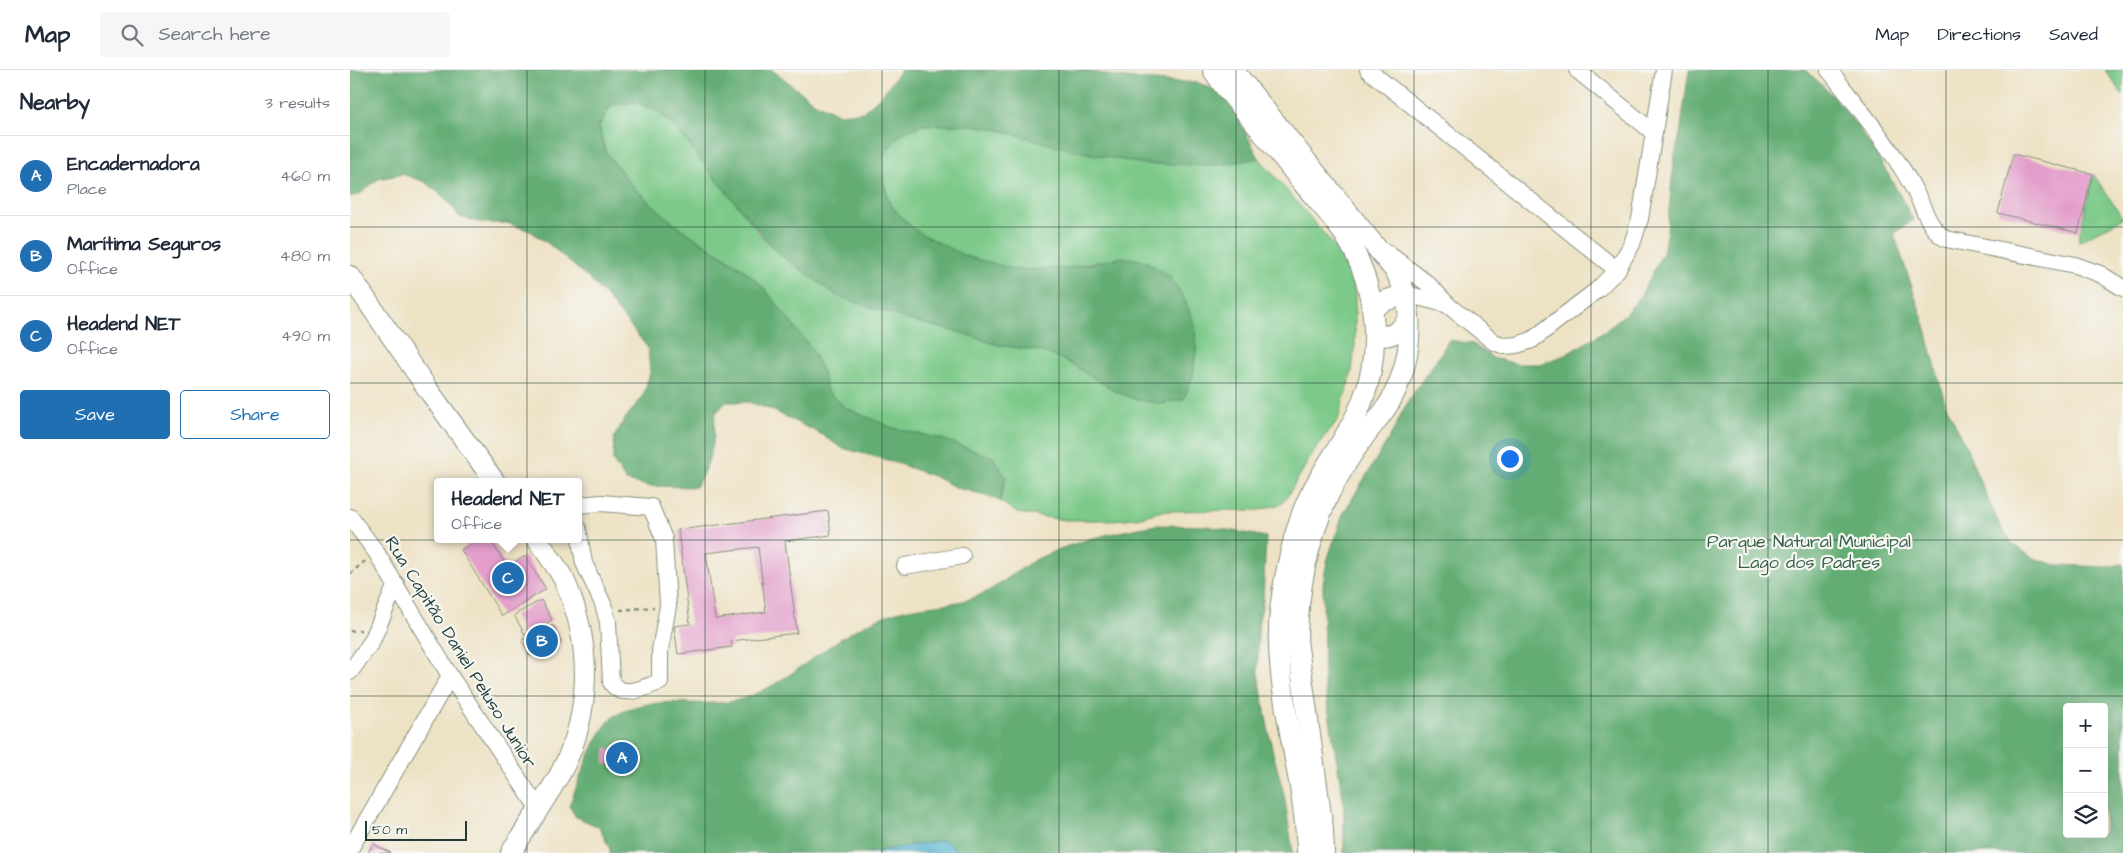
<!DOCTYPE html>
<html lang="en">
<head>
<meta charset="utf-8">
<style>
  :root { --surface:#fff; --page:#f6f6f7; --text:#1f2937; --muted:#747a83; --line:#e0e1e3; --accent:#1f6fb2 }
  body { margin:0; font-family:"Architects Daughter",sans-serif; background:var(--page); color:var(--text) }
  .controls { position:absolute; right:15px; bottom:15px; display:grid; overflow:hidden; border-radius:5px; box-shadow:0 5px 20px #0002 }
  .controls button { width:45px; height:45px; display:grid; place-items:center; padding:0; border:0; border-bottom:1px solid var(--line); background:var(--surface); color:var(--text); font:25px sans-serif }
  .scale { position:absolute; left:15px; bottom:12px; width:102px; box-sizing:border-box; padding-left:5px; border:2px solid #1f3d34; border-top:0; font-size:14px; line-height:18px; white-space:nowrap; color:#1f3d34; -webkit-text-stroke:4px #f6f6f2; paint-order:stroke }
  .you { position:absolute; left:1159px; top:388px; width:18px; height:18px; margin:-12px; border:4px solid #fff; border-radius:50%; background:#1a73e8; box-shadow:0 0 0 8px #1a73e833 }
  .badge { display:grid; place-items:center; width:32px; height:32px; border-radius:50%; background:var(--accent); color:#fff; font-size:16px; font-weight:700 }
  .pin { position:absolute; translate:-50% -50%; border:2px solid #fff; box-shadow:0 1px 5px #0006 }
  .popup { position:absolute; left:84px; top:408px; width:148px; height:65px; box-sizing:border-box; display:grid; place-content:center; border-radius:5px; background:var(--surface); filter:drop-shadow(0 1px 4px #0005); font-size:16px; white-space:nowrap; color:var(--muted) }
  .popup b { font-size:19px; color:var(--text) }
  .popup::after { content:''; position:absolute; left:50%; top:100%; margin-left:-10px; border:10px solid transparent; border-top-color:var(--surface) }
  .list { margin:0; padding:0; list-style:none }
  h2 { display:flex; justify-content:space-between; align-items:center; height:65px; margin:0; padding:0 20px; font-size:21px }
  h2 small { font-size:16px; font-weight:400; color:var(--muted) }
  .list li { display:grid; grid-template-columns:32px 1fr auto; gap:15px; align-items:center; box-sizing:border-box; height:80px; padding:0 20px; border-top:1px solid var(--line) }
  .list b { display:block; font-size:19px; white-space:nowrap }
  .list p { margin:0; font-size:16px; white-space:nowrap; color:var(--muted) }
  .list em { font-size:16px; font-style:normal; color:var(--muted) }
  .actions { display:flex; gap:10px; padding:15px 20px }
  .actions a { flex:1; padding:11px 0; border:1px solid var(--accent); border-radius:5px; text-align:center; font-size:18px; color:var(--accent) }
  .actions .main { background:var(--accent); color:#fff }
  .icon { flex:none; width:28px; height:28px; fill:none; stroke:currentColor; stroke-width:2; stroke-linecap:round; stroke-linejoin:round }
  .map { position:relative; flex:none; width:1773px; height:783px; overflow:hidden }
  header { display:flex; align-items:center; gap:30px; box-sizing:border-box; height:70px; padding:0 25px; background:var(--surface); border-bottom:1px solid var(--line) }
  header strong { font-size:24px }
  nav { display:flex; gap:28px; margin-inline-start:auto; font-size:18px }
  .search { width:350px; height:45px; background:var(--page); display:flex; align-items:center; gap:12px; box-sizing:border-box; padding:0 18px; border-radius:5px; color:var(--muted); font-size:19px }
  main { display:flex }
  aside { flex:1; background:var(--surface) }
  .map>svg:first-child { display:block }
  .green { fill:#7bc989; stroke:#4d835e }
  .forest { fill:#64ad75; stroke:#427554; fill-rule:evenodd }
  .water { fill:#52b3d1; stroke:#387882 }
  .building { fill:#e39ecb; fill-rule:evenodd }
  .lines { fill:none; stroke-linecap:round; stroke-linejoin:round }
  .minor-casing { stroke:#86907c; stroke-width:18 }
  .major-casing { stroke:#86907c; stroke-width:22 }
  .path { stroke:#86907c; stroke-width:2.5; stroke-dasharray:4 4; stroke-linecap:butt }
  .minor { stroke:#fff; stroke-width:16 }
  .major { stroke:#fff; stroke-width:20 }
  .grid { fill:none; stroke:#1f3d34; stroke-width:1; stroke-opacity:0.55 }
  .labels { text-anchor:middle; stroke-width:4.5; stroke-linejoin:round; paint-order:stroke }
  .park-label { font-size:18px; fill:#366049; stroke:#f6f6f2 }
  .street-label { font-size:18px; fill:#1f3d34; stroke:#f6f6f2 }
</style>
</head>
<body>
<header>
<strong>Map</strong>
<div class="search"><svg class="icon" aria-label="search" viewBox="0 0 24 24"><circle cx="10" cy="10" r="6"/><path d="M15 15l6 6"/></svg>Search here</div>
<nav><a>Map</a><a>Directions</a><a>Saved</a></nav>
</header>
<main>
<aside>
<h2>Nearby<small>3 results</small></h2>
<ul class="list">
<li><span class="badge">A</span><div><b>Encadernadora</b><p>Place</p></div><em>460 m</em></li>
<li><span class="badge">B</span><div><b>Marítima Seguros</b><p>Office</p></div><em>480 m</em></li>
<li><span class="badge">C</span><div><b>Headend NET</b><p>Office</p></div><em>490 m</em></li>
</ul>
<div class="actions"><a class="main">Save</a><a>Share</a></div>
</aside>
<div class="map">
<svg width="1773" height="783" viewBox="0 0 1773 783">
  <rect width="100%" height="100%" fill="#f6f6f2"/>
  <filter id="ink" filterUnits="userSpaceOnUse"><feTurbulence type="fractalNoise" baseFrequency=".02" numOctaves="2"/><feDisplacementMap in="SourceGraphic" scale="10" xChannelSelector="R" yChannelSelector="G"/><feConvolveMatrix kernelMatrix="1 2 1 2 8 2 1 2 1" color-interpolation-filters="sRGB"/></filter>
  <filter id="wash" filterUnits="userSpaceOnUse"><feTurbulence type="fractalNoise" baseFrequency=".0096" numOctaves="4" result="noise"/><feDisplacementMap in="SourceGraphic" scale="20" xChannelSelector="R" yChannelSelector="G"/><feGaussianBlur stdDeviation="1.12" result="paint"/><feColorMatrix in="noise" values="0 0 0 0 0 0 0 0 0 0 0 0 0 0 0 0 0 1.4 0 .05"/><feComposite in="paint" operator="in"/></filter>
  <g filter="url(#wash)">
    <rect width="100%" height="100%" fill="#eee2c5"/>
    <g class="green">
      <polygon points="1755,0 1773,0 1773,25"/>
      <path d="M286 32 309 42 329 61 409 163 426 181 445 197 559 250 613 263 645 274 694 282 718 292 765 321 787 330 843 306 846 280 845 255 744 192C720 198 694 203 669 200 629 197 561 169 540 133 531 119 533 100 533 85L549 65 571 55H621L646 59 721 80 794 94 867 95 909 88 988 180 1000 201 1005 226V275L1002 301 988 350 970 372 933 433 910 440 812 441 787 448 763 450H715L667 443 650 431 656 407 495 338 476 321 472 301 461 278 413 217 393 199 327 156 286 120 255 81 249 56 261 35Z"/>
      <polygon points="1743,104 1773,148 1728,172 1741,112"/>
    </g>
    <g class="forest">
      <path d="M0 0H422L464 32 488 44 513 42 531 26 551 0H732L774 8 849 13 871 23 885 43 909 88 867 95 794 94 721 80 646 59 621 55H571L549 65 533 85V109L539 133 557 153 570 163 615 186 668 200 720 198 772 187 796 191 821 207 835 230 845 255 846 280 843 306 834 329 811 334 787 330 765 321 718 292 694 282 645 274 613 263 559 250 487 226 426 181 359 101 329 61 309 42 286 32 261 35 249 56 255 81 286 120 327 156 393 199 413 217 461 278 472 301 477 321 496 338 543 358 592 369 643 387 656 407 650 431 631 424 607 418 585 407 541 391 492 378 469 363 422 340 399 332H376L365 344C364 376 362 388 346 417L299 416 276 411 263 391 264 367 277 346 293 327 300 303 298 278 255 225 237 207 200 175 180 161 157 153H133L110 147 94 127 75 112 53 104 28 109 10 124 0 127Z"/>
      <path d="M1339 0H1455C1504 40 1534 95 1563 150L1544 164 1575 256 1595 333 1617 378 1626 402 1649 454 1663 474 1683 488 1706 495 1756 497 1773 494V783H994V735L974 613 973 514 977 491 993 444 1045 358C1057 326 1082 300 1099 270L1123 274 1143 288 1167 294H1190L1213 286 1234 274 1254 261 1274 245 1290 227 1313 183 1317 160 1324 89 1330 64ZM1717 637H1754V764H1717Z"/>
      <path d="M807 455 856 456 916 467 913 531 908 555V603L922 679 934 724 943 783H610L594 770 519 783H260V779L249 757 226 747 219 736C228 714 246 658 265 646 306 620 355 643 398 627 436 613 466 583 500 563 521 550 546 540 571 537 588 534 607 534 623 528 647 519 665 501 687 489 725 470 765 462 807 455Z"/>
    </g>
    <polygon class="water" points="594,770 610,783 519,783"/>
    <g id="blocks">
      <g class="building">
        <polygon points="1663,84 1743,104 1728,163 1648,143"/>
        <path d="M478 441 481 465 435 471 447 563 381 571 382 577 328 584 324 556 340 554 328 460ZM408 477 416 542 365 549 356 483Z"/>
        <polygon points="129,469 140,469 157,497 175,486 196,519 152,546 111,480"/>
        <polygon points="191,530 202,550 175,565 164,545"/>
        <polygon points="203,555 211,572 180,586 172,570"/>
        <polygon points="256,678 289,682 287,698 254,694"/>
        <polygon points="23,774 41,783 18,783"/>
      </g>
    </g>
  </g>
  <g filter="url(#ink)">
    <use href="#blocks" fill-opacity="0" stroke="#86907c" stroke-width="1"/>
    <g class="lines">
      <defs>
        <g id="minor">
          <polyline points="1018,0 1267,200"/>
          <polyline points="1227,0 1303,62"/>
          <path d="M1479 0C1510 40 1544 80 1567 125 1575 141 1580 160 1596 169L1725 195 1750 204 1773 218"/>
          <polyline points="1036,182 1078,214 1099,236 1144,272 1155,276 1167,275 1182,270 1247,220 1267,200 1282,174 1290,149 1314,0"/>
          <polyline points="1056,224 1095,234"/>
          <path d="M228 435 251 433 301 437 314 469 318 536 310 580V612C294 617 272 630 261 612L258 552 253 534 234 493 228 458"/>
          <polyline points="0,447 26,482 100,606 188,738"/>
          <polyline points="555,496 612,486"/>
          <polyline points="0,602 22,571 46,514"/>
          <polyline points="0,779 100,606"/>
        </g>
        <g id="major">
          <path d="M863 0 874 16C900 47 926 79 951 111 969 133 991 155 1004 181 1027 226 1031 284 1012 332 999 365 977 392 961 423 948 448 941 477 936 503 931 526 928 551 929 575 931 644 955 713 957 783"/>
          <path d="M883 0 1046 202C1067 241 1062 291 1041 330 1033 345 1021 356 1012 370 1000 386 989 405 980 422 958 469 948 519 947 570L973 759 974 783"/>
          <polyline points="0,206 79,321 145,412"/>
          <polyline points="1022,238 1034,231 1056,224"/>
          <path d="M1025 264C1040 270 1053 260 1059 246"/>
          <path d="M161 783C177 756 196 729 211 702 242 643 242 575 216 514 209 498 196 483 187 469"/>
        </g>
      </defs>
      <use href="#minor" class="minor-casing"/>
      <use href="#major" class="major-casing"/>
      <g class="path">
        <polyline points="0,504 16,490"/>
        <polyline points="270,540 304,537"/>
        <polyline points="0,561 11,560"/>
      </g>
      <use href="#minor" class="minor"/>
      <use href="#major" class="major"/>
    </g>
  </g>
  <path class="grid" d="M177 0V783M355 0V783M532 0V783M709 0V783M886 0V783M1064 0V783M1241 0V783M1418 0V783M1596 0V783M0 157H1773M0 313H1773M0 470H1773M0 626H1773"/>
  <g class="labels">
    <g class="park-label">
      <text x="1459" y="477">Parque Natural Municipal<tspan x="1459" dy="21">Lago dos Padres</tspan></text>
    </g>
    <g class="street-label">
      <text transform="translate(111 582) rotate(58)" y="6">Rua Capitão Daniel Peluso Junior</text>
    </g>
  </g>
</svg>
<div class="controls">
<button>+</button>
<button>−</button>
<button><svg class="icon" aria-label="layers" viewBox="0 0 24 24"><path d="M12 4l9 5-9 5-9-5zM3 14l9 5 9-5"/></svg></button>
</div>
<div class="scale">50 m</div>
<div class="you"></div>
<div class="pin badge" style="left:272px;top:688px">A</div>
<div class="pin badge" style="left:192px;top:571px">B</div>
<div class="pin badge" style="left:158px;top:508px">C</div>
<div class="popup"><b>Headend NET</b>Office</div>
</div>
</main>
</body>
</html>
